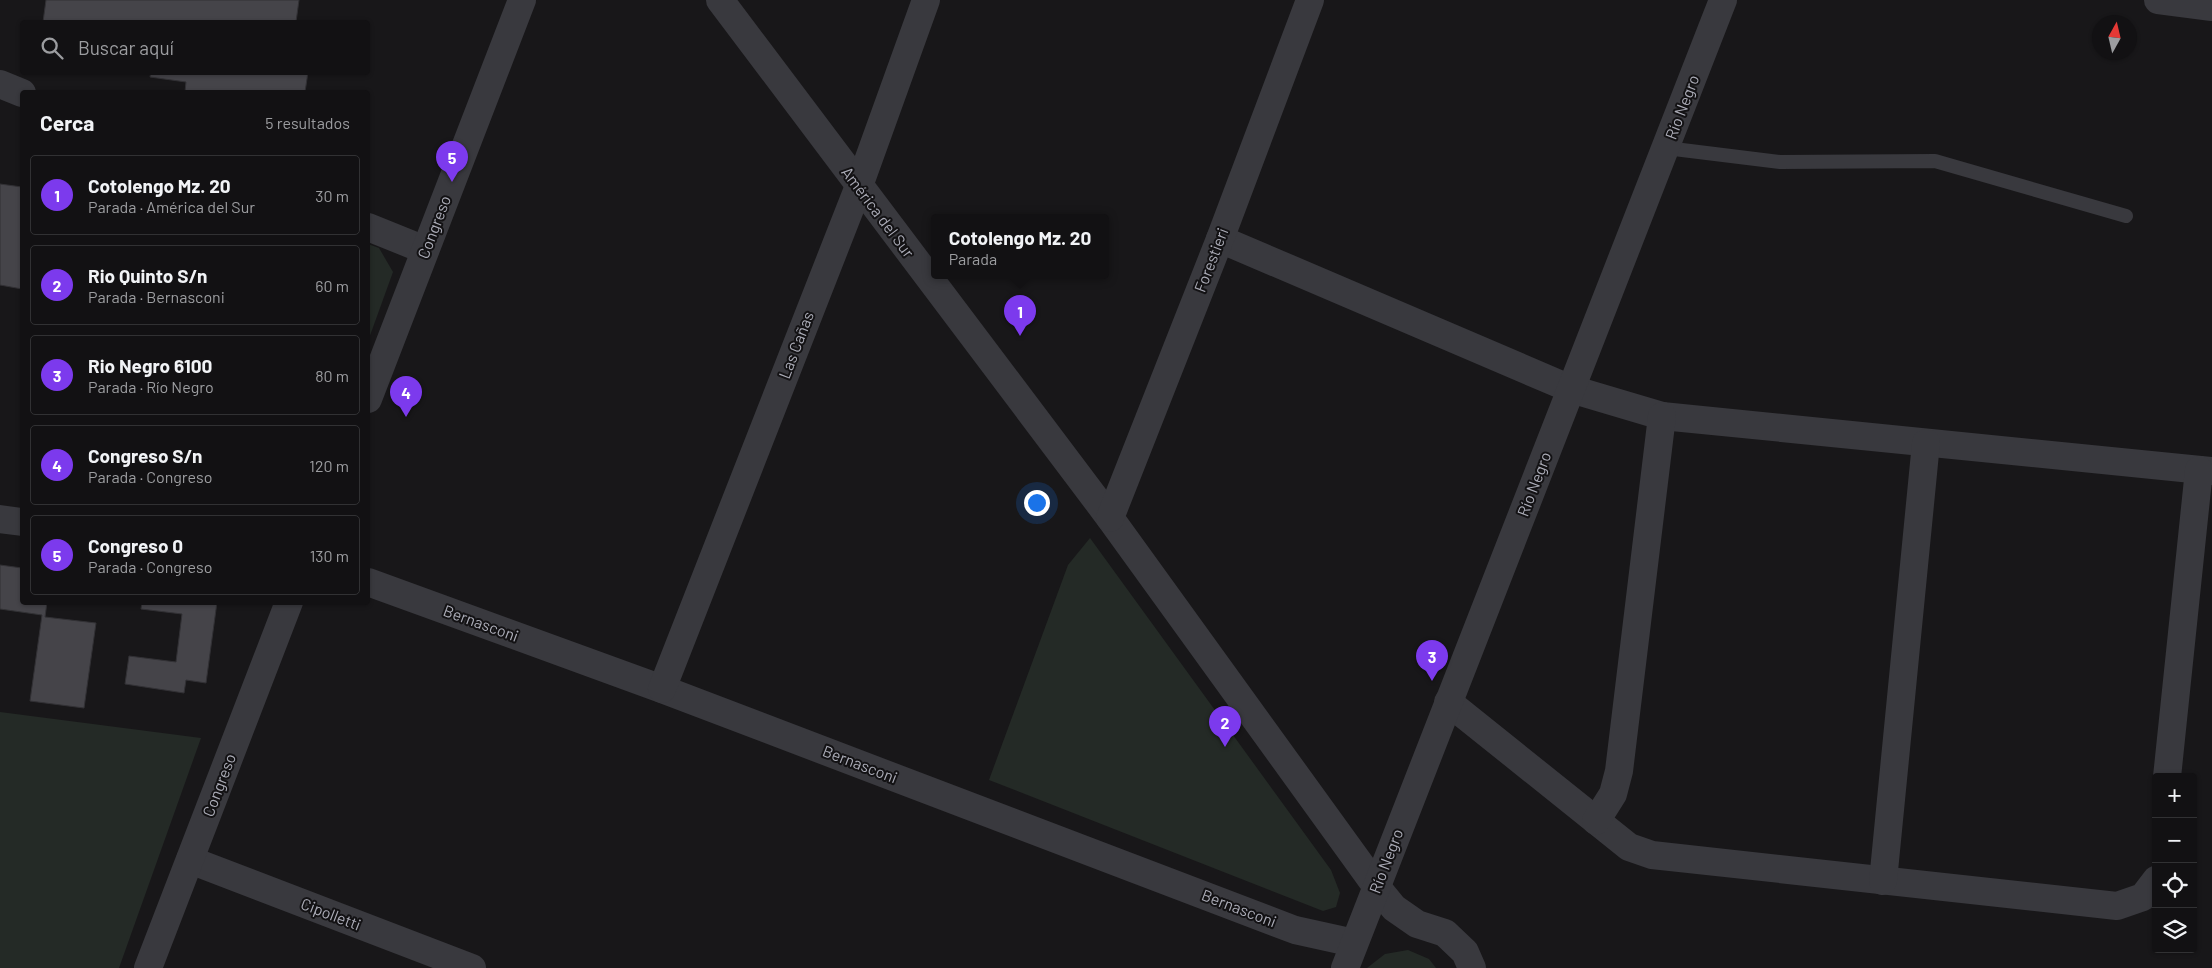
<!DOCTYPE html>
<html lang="es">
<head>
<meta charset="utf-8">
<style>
  :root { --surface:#121113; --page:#1b1a1c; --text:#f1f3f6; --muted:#9c9da0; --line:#313133; --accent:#7c3aed }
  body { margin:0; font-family:Barlow,sans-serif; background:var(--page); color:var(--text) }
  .controls { position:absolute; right:15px; bottom:15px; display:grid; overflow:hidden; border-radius:5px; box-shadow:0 1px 4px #0004 }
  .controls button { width:45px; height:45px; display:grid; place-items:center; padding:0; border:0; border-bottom:1px solid var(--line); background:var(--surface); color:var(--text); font:25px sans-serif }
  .compass { position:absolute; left:2092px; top:15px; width:45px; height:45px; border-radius:50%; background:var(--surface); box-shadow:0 1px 4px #0004; rotate:8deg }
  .you { position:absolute; left:1036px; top:502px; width:18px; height:18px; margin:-12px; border:4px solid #fff; border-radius:50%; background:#1a73e8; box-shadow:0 0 0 8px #1a73e833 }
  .badge { display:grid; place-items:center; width:32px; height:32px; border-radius:50%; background:var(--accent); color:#fff; font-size:16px; font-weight:700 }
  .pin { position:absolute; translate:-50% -41px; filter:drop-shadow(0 1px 2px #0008) }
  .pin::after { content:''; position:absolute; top:26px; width:18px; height:15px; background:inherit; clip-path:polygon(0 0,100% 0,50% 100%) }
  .popup { position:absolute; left:931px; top:214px; width:178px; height:65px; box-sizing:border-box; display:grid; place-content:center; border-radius:5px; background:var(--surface); filter:drop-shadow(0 1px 4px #0005); font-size:16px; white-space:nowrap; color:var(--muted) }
  .popup b { font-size:19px; color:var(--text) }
  .popup::after { content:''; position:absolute; left:50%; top:100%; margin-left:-10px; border:10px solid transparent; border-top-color:var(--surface) }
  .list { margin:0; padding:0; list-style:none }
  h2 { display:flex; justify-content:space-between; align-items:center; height:65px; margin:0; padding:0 20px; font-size:21px }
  h2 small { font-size:16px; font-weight:400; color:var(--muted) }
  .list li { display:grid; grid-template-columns:32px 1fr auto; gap:15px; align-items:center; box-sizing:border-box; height:80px; margin:0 10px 10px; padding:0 10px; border:1px solid var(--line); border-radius:5px }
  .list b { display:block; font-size:19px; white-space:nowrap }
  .list p { margin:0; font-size:16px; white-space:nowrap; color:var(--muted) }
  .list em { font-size:16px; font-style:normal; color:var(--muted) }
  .icon { flex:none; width:28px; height:28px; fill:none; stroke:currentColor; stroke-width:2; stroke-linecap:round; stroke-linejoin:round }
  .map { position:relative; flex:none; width:2212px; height:968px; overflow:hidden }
  .search { position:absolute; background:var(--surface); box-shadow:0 1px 4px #0004; left:20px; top:20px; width:350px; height:55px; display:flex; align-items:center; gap:12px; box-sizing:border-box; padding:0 18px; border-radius:5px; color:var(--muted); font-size:19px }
  .panel { position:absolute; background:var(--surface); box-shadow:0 1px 4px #0004; left:20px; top:90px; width:350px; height:515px; border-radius:5px }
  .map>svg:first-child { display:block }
  .green { fill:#242a26 }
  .building { fill:#454449; stroke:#323135 }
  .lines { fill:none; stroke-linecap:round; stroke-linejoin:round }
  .lane { stroke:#39393e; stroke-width:14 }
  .street { stroke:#39393e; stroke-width:28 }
  .labels { text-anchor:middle; stroke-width:4; stroke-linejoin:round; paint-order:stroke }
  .street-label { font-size:16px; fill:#abacb7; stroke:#131214 }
</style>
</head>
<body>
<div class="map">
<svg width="2212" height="968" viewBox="0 0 2212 968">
  <rect width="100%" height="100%" fill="#181719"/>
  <g class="green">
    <polygon points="368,244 379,248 393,272 368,341"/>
    <polygon points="1090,538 1331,870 1340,893 1336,907 1323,911 989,780 1068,565"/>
    <polygon points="0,712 201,738 119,968 0,968"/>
    <polygon points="1408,950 1429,959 1436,968 1367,968 1385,954"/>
  </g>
  <g class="building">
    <polygon points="46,0 299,0 296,22 43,22"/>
    <polygon points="151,72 308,72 305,92 185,92 186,82 150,77"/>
    <polygon points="0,184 22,187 22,289 0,285"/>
    <polygon points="0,565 22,568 22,602 47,602 45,617 96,623 84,708 30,701 42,615 0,609"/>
    <polygon points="142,602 217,602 206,683 186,680 184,693 125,684 129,656 176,662 182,614 141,609"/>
  </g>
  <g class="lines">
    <polyline class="lane" points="1666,148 1780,162 1935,161 2126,216"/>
    <g class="street">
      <polyline points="720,0 1110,518 1376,886 1394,908 1417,924 1445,933 1465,952 1472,968"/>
      <polyline points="2158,0 2212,7"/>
      <polyline points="0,84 22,93"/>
      <polyline points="368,227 425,250"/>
      <polyline points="1220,239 1571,389 1662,416 2212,471"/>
      <polyline points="368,399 522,0"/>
      <polyline points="1110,518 1220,239 1310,0"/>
      <polyline points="0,519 22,522"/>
      <polyline points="368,582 662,689 1295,930 1354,943"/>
      <polyline points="662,689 859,186 926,0"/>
      <polyline points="1448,702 1629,847 1652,855 2117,906 2143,897 2156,880"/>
      <polyline points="2167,777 2199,470"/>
      <polyline points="1596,821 1613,794 1619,771 1662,416"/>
      <polyline points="190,860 472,968"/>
      <polyline points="1883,881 1926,443"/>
      <polyline points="148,968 289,602"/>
      <polyline points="1345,968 1723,0"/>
    </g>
  </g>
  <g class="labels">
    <g class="street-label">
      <text transform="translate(1682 107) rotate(-69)" y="6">Río Negro</text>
      <text transform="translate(878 212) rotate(53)" y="6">América del Sur</text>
      <text transform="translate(434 227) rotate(-69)" y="6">Congreso</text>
      <text transform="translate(1211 260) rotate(-69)" y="6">Forestieri</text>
      <text transform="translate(796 345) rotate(-69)" y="6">Las Cañas</text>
      <text transform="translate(1534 484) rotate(-69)" y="6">Río Negro</text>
      <text transform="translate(481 623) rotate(20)" y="6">Bernasconi</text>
      <text transform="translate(860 764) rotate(21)" y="6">Bernasconi</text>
      <text transform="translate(219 785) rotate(-69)" y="6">Congreso</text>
      <text transform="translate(1386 861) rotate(-69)" y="6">Río Negro</text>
      <text transform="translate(1239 908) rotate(21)" y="6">Bernasconi</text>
      <text transform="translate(331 914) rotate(21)" y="6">Cipolletti</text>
    </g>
  </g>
</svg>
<div class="controls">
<button>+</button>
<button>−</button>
<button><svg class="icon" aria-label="locate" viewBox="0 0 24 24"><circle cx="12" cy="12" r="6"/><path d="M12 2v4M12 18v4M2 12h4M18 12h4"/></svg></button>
<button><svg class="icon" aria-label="layers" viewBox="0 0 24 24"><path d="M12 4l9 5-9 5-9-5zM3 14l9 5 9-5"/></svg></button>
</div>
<svg class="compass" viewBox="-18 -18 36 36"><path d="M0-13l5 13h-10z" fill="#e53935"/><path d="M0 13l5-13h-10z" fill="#9c9da0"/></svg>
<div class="you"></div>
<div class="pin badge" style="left:1020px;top:336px">1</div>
<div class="popup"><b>Cotolengo Mz. 20</b>Parada</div>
<div class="pin badge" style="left:1225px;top:747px">2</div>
<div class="pin badge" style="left:1432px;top:681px">3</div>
<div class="pin badge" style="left:406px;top:417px">4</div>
<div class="pin badge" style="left:452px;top:182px">5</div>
<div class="search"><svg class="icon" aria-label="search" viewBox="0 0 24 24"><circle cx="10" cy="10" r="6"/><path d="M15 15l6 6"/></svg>Buscar aquí</div>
<section class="panel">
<h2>Cerca<small>5 resultados</small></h2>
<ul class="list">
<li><span class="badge">1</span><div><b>Cotolengo Mz. 20</b><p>Parada · América del Sur</p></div><em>30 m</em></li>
<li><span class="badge">2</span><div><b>Rio Quinto S/n</b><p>Parada · Bernasconi</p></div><em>60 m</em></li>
<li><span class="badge">3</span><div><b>Rio Negro 6100</b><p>Parada · Río Negro</p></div><em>80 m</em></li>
<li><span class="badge">4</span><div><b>Congreso S/n</b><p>Parada · Congreso</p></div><em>120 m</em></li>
<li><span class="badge">5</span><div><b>Congreso 0</b><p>Parada · Congreso</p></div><em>130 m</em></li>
</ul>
</section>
</div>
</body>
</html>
